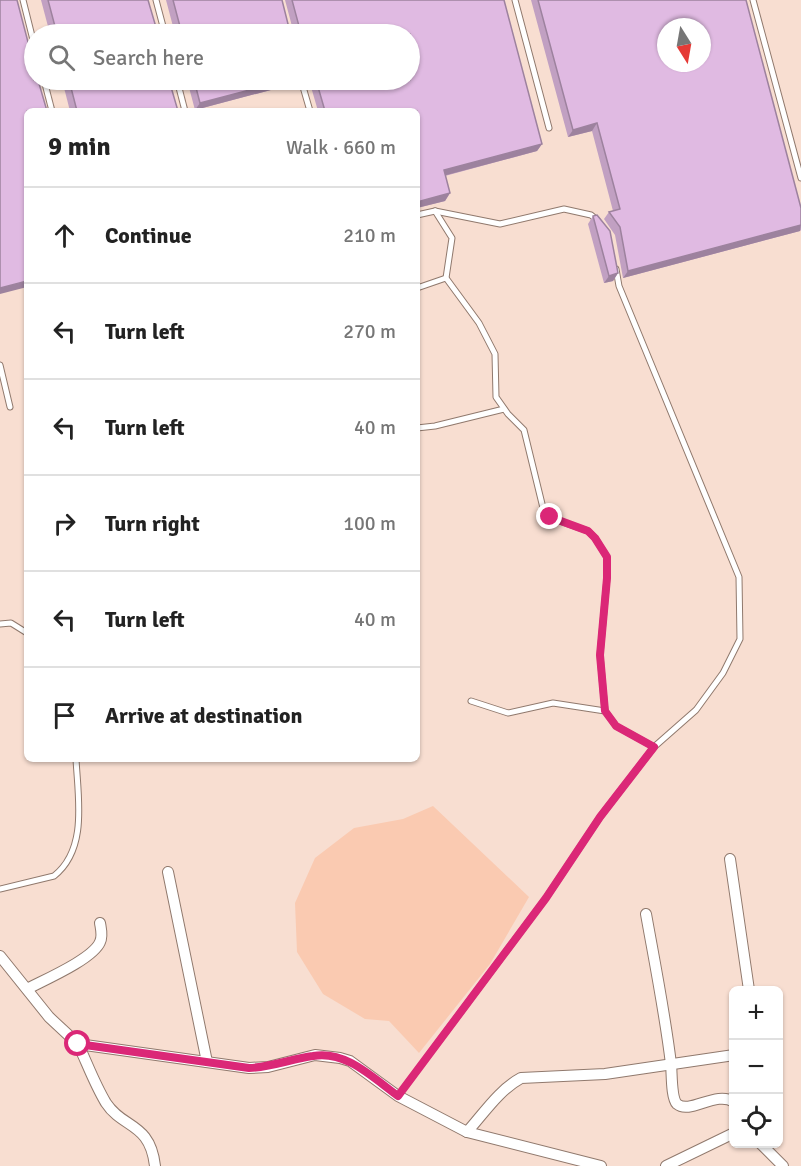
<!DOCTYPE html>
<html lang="en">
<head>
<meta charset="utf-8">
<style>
  :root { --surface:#fff; --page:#f2f2f2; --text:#222; --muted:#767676; --line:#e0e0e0 }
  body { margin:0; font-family:Signika,sans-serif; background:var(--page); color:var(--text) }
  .controls { position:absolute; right:18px; bottom:18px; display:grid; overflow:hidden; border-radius:9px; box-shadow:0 2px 4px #0004 }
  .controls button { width:54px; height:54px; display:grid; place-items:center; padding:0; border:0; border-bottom:2px solid var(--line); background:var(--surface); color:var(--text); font:30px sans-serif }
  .compass { position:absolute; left:657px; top:18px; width:54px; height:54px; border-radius:50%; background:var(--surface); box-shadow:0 2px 4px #0004; rotate:169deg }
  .stop { position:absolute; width:18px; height:18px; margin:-14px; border:4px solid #db2777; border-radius:50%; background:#fff }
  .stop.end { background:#db2777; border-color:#fff; box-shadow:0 2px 6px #0008 }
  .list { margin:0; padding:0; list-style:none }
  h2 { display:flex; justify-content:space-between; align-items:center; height:78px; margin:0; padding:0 24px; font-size:26px }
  h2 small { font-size:20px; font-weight:400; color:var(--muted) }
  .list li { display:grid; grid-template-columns:39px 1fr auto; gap:18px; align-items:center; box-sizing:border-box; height:96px; padding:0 24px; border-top:2px solid var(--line) }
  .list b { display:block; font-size:22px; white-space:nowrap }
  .list em { font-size:20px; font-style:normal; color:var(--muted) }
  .icon { flex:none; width:33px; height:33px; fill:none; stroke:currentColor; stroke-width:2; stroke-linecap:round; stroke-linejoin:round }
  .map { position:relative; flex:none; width:801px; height:1166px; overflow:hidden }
  .search { position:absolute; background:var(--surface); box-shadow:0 2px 4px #0004; left:24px; top:24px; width:396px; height:66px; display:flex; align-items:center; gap:15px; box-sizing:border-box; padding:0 21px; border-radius:33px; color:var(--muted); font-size:22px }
  .panel { position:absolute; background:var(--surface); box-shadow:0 2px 4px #0004; left:24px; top:108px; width:396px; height:654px; border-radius:9px }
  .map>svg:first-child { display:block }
  .park { fill:#facab1 }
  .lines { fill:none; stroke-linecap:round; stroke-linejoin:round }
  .lane-casing { stroke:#90796d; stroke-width:7 }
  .street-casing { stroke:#90796d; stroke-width:12 }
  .lane { stroke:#fff; stroke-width:5 }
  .street { stroke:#fff; stroke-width:10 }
  .wall { fill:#c1a0c2 }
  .shaded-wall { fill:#9d829e }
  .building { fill:#e0bae2; stroke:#9d829e; stroke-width:1.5; fill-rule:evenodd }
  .route { stroke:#db2777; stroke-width:8 }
</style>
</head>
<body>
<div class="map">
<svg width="801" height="1166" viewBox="0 0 801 1166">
  <rect width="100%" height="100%" fill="#f8ded1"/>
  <polygon class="park" points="433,806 529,897 490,964 419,1053 389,1021 365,1019 323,994 297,952 295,903 315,858 354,828 403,819"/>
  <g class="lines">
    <defs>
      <g id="lane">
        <polyline points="23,0 34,44"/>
        <polyline points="156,0 165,34"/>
        <polyline points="515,0 549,128"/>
        <polyline points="753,0 801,178"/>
        <polyline points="44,80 52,111"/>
        <polyline points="177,80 185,111"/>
        <polyline points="301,80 310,111"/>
        <polyline points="435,211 452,238 446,278 479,323 495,354 496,397 508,414 524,430 544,512 554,519 588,531 595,538 607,557 607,578 600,655 605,711 616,726 654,747"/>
        <polyline points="417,215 435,211 500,224 564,209 591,215 597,220"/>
        <polyline points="417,288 446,278"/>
        <polyline points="0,365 10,407"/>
        <polyline points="417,428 435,426 504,409"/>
        <polyline points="0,624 11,623 27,633"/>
        <polyline points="471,701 508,713 553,703 605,711"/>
        <path d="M0 889 54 876C88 849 78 798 76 759"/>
        <polyline points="398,1096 546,898 600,817 654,747 696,710 723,673 740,639 739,577 619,286 616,269"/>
      </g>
      <g id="street">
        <polyline points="730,859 749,990"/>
        <polyline points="168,872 207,1062"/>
        <path d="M646 914C655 964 665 1014 671 1064 672 1073 671 1098 677 1104 690 1115 716 1090 734 1102"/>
        <polyline points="0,956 49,1017 78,1044 249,1068 268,1067 315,1055 340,1058 350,1061 398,1096 467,1132 601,1166"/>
        <path d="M27 989C44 980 93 959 100 942 103 936 101 929 100 923"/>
        <path d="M78 1044C87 1063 95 1085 106 1103 123 1129 150 1122 155 1166"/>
        <path d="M467 1132C484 1113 499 1090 521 1078L605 1074 734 1055"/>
        <polyline points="761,1144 783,1166"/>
        <polyline points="666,1166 734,1133"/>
      </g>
    </defs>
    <use href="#lane" class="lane-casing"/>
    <use href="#street" class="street-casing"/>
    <use href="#lane" class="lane"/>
    <use href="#street" class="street"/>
  </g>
  <g class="wall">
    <polygon points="41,0 148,0 158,34 50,34"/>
    <polygon points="166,0 282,0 289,28 293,30 285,0 504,0 542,144 537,151 445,176 450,193 445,201 417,208 417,111 318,111 309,80 306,81 306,80 410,80 410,34 175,34"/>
    <polygon points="531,0 746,0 801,208 801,230 800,231 623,278 615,235 604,219 609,212 613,211 592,131 568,137"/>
    <polygon points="62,80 169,80 178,111 70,111"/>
    <polygon points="187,80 299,80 297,83 195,110"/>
    <polygon points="593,216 618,273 613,281 604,283 588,224"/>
  </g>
  <g class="shaded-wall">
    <polygon points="288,80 299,80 297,83 195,110 200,103"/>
    <polygon points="597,123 592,131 568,137 573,130"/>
    <polygon points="542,144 537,151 439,177 444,170"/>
    <polygon points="450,193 445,201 417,208 417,202"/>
    <polygon points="801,225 800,231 623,278 628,271"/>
    <polygon points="618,273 613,281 604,283 609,276"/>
    <polygon points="27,281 27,287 0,294 0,288"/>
  </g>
  <g class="building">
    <polygon points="0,0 17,0 34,65 34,80 38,80 47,111 27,111 27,281 0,288"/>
    <polygon points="48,0 148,0 158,34 57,34"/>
    <polygon points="173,0 282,0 289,28 295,32 299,26 292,0 504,0 542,144 444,170 450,193 417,202 417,111 325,111 316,80 410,80 410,34 182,34"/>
    <path d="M538 0H746L801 208V225L628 271 620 227 609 212 620 209 597 123 573 130ZM666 27H702V63H666Z"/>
    <polygon points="69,80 169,80 178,111 77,111"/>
    <polygon points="194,80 288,80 200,103"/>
    <polygon points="597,215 610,231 618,273 609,276 593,216"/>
  </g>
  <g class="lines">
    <path class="route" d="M78 1044 249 1068C272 1067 291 1059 313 1056 346 1050 373 1078 398 1096L546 898 600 817 654 747 616 726 605 711 600 655 607 578V557L595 538 588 531 550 517"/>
  </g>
</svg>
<div class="controls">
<button>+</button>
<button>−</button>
<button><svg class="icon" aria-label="locate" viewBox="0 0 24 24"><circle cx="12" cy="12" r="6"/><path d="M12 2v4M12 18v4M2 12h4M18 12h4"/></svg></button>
</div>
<svg class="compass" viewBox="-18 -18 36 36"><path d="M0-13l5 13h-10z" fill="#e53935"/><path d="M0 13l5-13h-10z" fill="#767676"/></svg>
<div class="stop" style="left:78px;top:1044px"></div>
<div class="stop end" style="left:550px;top:517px"></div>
<div class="search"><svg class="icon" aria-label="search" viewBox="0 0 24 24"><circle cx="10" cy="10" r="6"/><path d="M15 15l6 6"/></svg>Search here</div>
<section class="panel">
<h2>9 min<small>Walk · 660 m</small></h2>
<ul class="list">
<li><svg class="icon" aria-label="ahead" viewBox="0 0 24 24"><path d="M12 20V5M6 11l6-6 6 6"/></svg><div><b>Continue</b></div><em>210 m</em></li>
<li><svg class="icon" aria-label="left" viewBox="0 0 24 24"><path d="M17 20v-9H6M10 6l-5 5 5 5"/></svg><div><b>Turn left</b></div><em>270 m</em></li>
<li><svg class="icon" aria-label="left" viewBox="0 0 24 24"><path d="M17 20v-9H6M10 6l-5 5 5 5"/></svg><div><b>Turn left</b></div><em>40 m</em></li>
<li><svg class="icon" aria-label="right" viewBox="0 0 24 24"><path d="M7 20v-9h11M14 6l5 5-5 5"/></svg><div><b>Turn right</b></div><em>100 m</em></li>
<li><svg class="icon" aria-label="left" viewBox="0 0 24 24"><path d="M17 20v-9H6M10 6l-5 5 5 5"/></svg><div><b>Turn left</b></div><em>40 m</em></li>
<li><svg class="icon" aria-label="arrive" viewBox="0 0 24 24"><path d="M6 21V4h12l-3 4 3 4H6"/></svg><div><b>Arrive at destination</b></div></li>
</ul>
</section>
</div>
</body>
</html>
